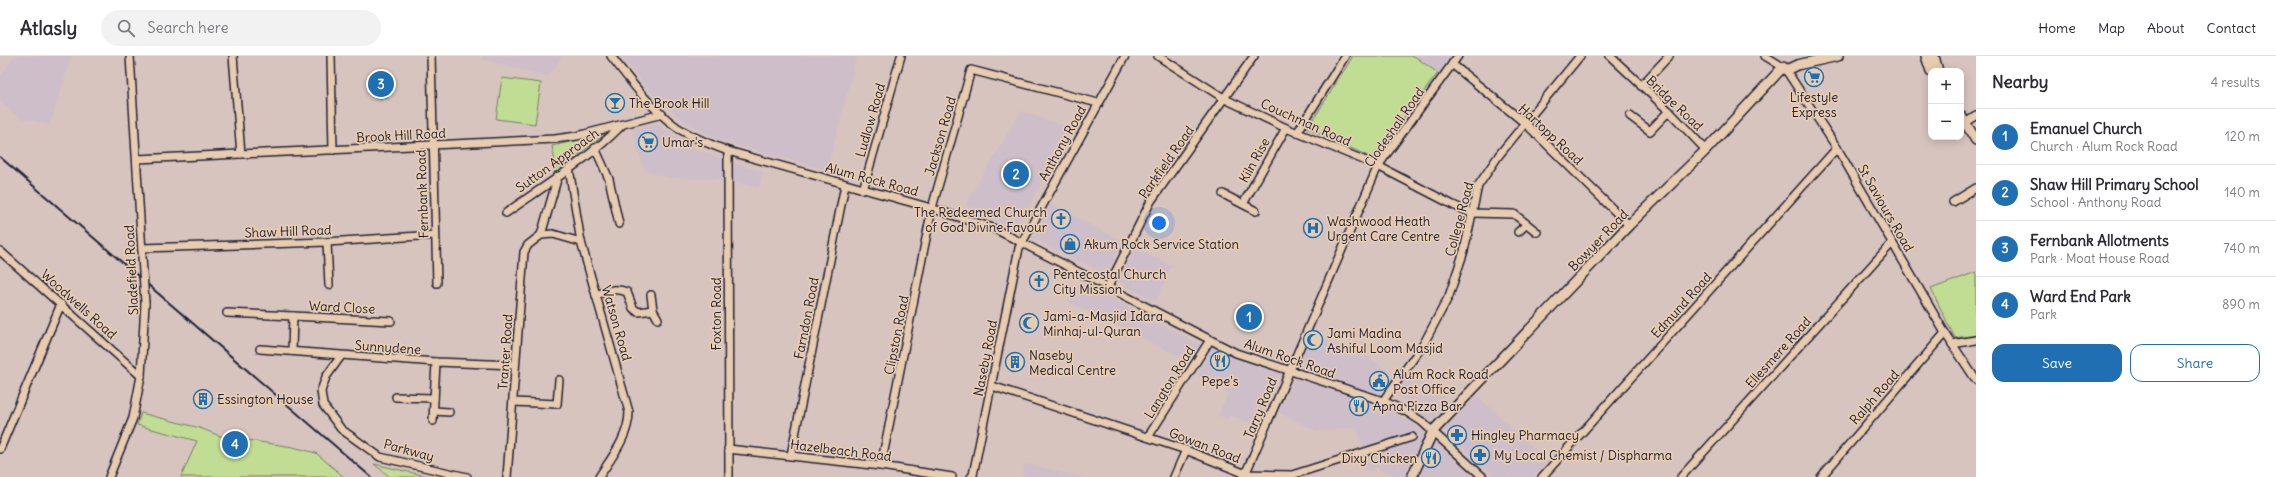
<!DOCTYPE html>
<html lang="en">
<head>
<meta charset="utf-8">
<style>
  :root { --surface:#fff; --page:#f2f2f3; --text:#2b2b33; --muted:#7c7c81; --line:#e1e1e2; --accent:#1f6fb2 }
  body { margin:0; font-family:Delius,sans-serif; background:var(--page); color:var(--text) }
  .controls { position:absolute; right:12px; top:12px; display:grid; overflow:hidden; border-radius:8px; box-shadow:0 2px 10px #0003 }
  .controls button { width:36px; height:36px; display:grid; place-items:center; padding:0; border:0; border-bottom:1px solid var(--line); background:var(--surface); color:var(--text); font:20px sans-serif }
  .you { position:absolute; left:1159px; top:167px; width:14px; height:14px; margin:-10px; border:3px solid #fff; border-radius:50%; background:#1a73e8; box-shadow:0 0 0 6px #1a73e833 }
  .badge { display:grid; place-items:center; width:26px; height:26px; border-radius:50%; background:var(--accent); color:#fff; font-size:13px; font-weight:700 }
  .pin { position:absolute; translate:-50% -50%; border:2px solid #fff; box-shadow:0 1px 4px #0006 }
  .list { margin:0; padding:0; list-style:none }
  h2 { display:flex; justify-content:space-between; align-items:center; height:52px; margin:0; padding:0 16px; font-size:17px }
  h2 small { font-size:13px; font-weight:400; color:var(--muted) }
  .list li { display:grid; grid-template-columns:26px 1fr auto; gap:12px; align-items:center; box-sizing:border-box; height:56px; padding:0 16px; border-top:1px solid var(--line) }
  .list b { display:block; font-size:15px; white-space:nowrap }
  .list p { margin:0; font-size:13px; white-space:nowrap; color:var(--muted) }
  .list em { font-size:13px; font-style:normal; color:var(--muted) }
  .actions { display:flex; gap:8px; padding:12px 16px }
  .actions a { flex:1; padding:9px 0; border:1px solid var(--accent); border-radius:12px; text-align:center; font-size:14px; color:var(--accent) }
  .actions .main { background:var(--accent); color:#fff }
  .icon { flex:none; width:22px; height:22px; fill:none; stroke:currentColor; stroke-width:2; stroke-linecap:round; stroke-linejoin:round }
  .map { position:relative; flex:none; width:1976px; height:421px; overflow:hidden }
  header { display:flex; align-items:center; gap:24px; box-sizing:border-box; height:56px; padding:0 20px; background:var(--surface); border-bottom:1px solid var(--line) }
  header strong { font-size:19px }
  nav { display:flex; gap:22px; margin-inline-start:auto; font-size:14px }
  .search { width:280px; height:36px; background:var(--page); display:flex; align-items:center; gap:10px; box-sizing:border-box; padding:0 14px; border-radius:22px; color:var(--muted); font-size:15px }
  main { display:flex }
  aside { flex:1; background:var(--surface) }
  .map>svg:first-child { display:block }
  .built { fill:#cebec9 }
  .green { fill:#c1dc93; stroke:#727f67 }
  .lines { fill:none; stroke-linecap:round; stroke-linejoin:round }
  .minor-casing { stroke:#22223b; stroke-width:10 }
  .major-casing { stroke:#22223b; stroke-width:12 }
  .minor { stroke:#e7ccaf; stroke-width:7 }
  .major { stroke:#e7ccaf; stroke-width:9 }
  .rail { stroke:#22223b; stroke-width:2 }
  .minor-bridge-casing { stroke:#22223b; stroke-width:10; stroke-linecap:butt }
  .minor-bridge { stroke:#e7ccaf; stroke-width:7 }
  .labels { text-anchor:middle; stroke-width:3.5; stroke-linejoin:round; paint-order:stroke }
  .poi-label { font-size:13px; fill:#22223b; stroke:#e7ccaf; text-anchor:start }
  .street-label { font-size:13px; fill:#22223b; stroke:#e7ccaf }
</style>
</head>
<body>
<header>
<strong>Atlasly</strong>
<div class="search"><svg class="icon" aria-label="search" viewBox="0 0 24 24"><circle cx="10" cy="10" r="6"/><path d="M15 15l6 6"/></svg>Search here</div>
<nav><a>Home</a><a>Map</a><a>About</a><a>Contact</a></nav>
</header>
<main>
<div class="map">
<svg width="1976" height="421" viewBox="0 0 1976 421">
  <rect width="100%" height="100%" fill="#d8c4be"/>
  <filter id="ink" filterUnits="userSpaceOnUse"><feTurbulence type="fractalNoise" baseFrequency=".025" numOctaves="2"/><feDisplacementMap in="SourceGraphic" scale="8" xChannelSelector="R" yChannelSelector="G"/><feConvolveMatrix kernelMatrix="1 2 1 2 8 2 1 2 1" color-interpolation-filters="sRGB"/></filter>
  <g filter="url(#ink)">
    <g class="built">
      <polygon points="14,0 71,0 50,69 20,62 0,46 0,21"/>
      <polygon points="482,0 563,0 548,21 481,3"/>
      <polygon points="623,0 857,0 827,114 719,84 688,68 656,42 624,5"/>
      <polygon points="1414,0 1451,0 1438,17"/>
      <polygon points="1021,55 1072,72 1015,175 965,149"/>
      <polygon points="657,68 692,91 723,104 763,116 759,132 717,123 672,122 644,114 631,72"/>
      <polygon points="1049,147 1122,185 1107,219 1033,182"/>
      <polygon points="1135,193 1172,209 1156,246 1118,226"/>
      <polygon points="1080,225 1200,289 1190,306 1069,246"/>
      <polygon points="1322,281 1364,303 1366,299 1391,316 1377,338 1298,313 1307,290 1320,293"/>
      <polygon points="1212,290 1279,318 1258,370 1230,359 1227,363 1218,359 1228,338 1198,319"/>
      <polygon points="1408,316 1451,346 1432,365 1394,338"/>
      <polygon points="1294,322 1377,349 1411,366 1424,377 1423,384 1405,421 1396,421 1375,411 1373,416 1361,411 1363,405 1363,395 1357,372 1317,375 1279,357"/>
      <polygon points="1476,338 1547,405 1533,421 1495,421 1444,374"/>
      <polygon points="1435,386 1439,389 1474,421 1418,421 1432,387"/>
      <polygon points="1024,408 1033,409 1082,421 1023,421"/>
    </g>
    <g class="green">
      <polygon points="1353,0 1414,0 1438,17 1372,102 1308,72"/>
      <polygon points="377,13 384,13 388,42 376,43"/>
      <polygon points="502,22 541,27 535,68 496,63"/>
      <polygon points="605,78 554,118 556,111 552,90"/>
      <polygon points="1976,216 1976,279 1955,282 1931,233"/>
      <polygon points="141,357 200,372 220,380 293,391 316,397 344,421 181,421 197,385 137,369"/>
      <polygon points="374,408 431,421 390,421"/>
    </g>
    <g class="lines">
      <defs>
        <g id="minor">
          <polyline points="130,0 142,196"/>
          <polyline points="233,0 241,98"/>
          <polyline points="331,0 333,94"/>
          <polyline points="431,0 437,227"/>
          <path d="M611 0C631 26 651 53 678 72 693 82 712 89 728 95L924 150 993 172 1236 297 1383 345 1407 356 1421 365 1483 421"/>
          <polyline points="1158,0 1225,43 1286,72 1378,110 1453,149 1471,157 1514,158 1537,176"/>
          <polyline points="1610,0 1669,55 1706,94"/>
          <polyline points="1765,0 1783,11"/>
          <polyline points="1452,8 1526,68 1629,169"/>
          <polyline points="1786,14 1837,92 1945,277 1976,324"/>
          <polyline points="1641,30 1669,0"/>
          <polyline points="1630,60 1650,75 1669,55"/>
          <polyline points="1965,67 1976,60"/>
          <polyline points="1297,77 1345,0"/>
          <polyline points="595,92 609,123 619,168"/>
          <polyline points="728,95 729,421"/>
          <polyline points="137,103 555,83 577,80 662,58"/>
          <path d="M569 112 581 186 629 356C629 380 612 401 599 421"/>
          <polyline points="863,134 901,0"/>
          <polyline points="1223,138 1256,155"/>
          <polyline points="1953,146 1976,132"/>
          <polyline points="1243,148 1286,72"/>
          <path d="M506 157C544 130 589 103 621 70"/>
          <polyline points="1518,176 1527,168"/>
          <polyline points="541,179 553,178 581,186"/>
          <polyline points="327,186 329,229"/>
          <polyline points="142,192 327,186 435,179"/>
          <polyline points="0,195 141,320"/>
          <polyline points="1108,231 1151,145 1254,0"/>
          <path d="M596 239C607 235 615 231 627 236L633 252 638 256 653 254"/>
          <polyline points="651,239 653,254 658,263"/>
          <polyline points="227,257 293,260"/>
          <polyline points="1952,288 1976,284"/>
          <polyline points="260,293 436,306 515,309"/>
          <polyline points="292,295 293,260 391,265"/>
          <polyline points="341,300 326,321 321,335 323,349 341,373 380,401 467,421"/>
          <polyline points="992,330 1186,394 1246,418 1292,419 1412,381"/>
          <polyline points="396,341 434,342"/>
          <polyline points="1383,345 1423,289 1449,240 1464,195 1478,130 1499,99 1580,0"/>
          <polyline points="514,346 557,348 559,324"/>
          <polyline points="434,355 449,356"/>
          <polyline points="433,365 436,306"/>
          <polyline points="1148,381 1210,284"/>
          <polyline points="0,393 61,248"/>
          <polyline points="728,393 881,410 952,421"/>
          <polyline points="791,399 845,129"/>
          <polyline points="881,410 932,152 971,14 1098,47"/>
          <polyline points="109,421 133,362 141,320 145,247"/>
          <polyline points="507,421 524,196 528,189 541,179 558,120"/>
          <polyline points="971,421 973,419 1019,192 1125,0"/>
          <polyline points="1174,421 1186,394"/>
          <polyline points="1244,421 1378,110 1458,0"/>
          <polyline points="1542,421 1837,92"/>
          <polyline points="1681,421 1892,187"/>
          <polyline points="1821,421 1945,277"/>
        </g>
        <g id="major">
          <polyline points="1926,0 1931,15"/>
          <polyline points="1934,0 1938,15"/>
          <polyline points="1961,60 1976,84"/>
          <polyline points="1412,421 1433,375 1629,169 1706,94 1783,11 1786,14 1797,9 1838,0"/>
        </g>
      </defs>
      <use href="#minor" class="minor-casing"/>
      <use href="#major" class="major-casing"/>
      <use href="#minor" class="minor"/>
      <use href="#major" class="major"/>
      <polyline class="rail" points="0,101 371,421"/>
      <defs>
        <polyline id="minor-bridge" points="142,200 145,247"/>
      </defs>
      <use href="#minor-bridge" class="minor-bridge-casing"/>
      <use href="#minor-bridge" class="minor-bridge"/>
    </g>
  </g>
  <defs>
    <symbol id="supermarket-ring" viewBox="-11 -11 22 22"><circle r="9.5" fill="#e7ccaf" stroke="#1f6fb2" stroke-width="1.5"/><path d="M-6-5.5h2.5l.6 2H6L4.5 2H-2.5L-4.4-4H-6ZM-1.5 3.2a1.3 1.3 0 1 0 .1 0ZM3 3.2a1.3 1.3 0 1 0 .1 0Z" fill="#1f6fb2"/></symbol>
    <symbol id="bar-ring" viewBox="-11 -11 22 22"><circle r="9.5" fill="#e7ccaf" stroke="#1f6fb2" stroke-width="1.5"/><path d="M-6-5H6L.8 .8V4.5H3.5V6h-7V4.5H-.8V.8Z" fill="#1f6fb2"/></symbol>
    <symbol id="church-ring" viewBox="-11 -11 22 22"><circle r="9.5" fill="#e7ccaf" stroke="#1f6fb2" stroke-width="1.5"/><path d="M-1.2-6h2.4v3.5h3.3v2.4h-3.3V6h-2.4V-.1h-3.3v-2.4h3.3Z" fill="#1f6fb2"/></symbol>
    <symbol id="hospital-ring" viewBox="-11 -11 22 22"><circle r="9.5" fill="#e7ccaf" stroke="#1f6fb2" stroke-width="1.5"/><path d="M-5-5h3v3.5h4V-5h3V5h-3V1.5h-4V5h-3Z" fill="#1f6fb2"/></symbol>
    <symbol id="shop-ring" viewBox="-11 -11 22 22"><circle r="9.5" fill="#e7ccaf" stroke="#1f6fb2" stroke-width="1.5"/><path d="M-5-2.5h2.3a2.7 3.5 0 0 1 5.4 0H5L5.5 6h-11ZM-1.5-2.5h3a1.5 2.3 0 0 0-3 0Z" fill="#1f6fb2"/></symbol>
    <symbol id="mosque-ring" viewBox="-11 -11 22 22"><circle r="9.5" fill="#e7ccaf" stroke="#1f6fb2" stroke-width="1.5"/><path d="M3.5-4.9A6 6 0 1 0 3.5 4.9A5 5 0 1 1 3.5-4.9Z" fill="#1f6fb2"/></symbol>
    <symbol id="restaurant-ring" viewBox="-11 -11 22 22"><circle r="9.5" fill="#e7ccaf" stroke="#1f6fb2" stroke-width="1.5"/><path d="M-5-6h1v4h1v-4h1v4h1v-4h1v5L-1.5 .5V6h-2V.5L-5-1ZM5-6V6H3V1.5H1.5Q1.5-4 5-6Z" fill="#1f6fb2"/></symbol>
    <symbol id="building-ring" viewBox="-11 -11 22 22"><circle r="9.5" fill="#e7ccaf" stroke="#1f6fb2" stroke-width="1.5"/><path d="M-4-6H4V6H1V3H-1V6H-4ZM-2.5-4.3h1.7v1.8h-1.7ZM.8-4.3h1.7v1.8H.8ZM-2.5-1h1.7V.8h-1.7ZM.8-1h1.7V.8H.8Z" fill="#1f6fb2"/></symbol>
    <symbol id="civic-ring" viewBox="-11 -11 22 22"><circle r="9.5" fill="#e7ccaf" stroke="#1f6fb2" stroke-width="1.5"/><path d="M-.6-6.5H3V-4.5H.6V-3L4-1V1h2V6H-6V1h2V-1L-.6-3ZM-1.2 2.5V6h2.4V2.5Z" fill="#1f6fb2"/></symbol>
    <symbol id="pharmacy-ring" viewBox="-11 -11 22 22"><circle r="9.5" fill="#e7ccaf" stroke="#1f6fb2" stroke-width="1.5"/><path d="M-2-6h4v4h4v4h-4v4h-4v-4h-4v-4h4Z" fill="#1f6fb2"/></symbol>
  </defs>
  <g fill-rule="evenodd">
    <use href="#supermarket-ring" x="1803" y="10" width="22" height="22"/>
    <use href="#bar-ring" x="604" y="36" width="22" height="22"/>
    <use href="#supermarket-ring" x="637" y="75" width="22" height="22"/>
    <use href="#church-ring" x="1050" y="152" width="22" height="22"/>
    <use href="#hospital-ring" x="1302" y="161" width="22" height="22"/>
    <use href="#shop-ring" x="1059" y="177" width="22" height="22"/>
    <use href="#church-ring" x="1028" y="214" width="22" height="22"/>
    <use href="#mosque-ring" x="1018" y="256" width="22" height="22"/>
    <use href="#mosque-ring" x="1302" y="273" width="22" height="22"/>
    <use href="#restaurant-ring" x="1209" y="294" width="22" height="22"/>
    <use href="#building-ring" x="1004" y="295" width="22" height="22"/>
    <use href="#civic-ring" x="1368" y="314" width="22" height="22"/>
    <use href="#building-ring" x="192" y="332" width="22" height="22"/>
    <use href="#restaurant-ring" x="1348" y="339" width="22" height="22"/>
    <use href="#pharmacy-ring" x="1446" y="368" width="22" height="22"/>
    <use href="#pharmacy-ring" x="1469" y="388" width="22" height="22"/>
    <use href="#restaurant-ring" x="1420" y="391" width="22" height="22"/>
  </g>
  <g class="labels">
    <g class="poi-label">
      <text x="1814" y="46" text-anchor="middle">Lifestyle<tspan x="1814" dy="15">Express</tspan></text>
      <text x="629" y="52">The Brook Hill</text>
      <text x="662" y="91">Umar's</text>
      <text x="1047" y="161" text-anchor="end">The Redeemed Church<tspan x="1047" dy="15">of God Divine Favour</tspan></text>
      <text x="1327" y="170">Washwood Heath<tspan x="1327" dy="15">Urgent Care Centre</tspan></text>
      <text x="1084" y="193">Akum Rock Service Station</text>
      <text x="1053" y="223">Pentecostal Church<tspan x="1053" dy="15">City Mission</tspan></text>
      <text x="1043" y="265">Jami-a-Masjid Idara<tspan x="1043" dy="15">Minhaj-ul-Quran</tspan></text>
      <text x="1327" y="282">Jami Madina<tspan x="1327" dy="15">Ashiful Loom Masjid</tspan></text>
      <text x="1029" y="304">Naseby<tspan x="1029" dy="15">Medical Centre</tspan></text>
      <text x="1393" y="323">Alum Rock Road<tspan x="1393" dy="15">Post Office</tspan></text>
      <text x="1220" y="330" text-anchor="middle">Pepe's</text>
      <text x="217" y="348">Essington House</text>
      <text x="1373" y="355">Apna Pizza Bar</text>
      <text x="1471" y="384">Hingley Pharmacy</text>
      <text x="1494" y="404">My Local Chemist / Dispharma</text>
      <text x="1417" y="407" text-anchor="end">Dixy Chicken</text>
    </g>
    <g class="street-label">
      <text transform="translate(1675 47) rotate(44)" y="5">Bridge Road</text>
      <text transform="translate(870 64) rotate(-74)" y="5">Ludlow Road</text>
      <text transform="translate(1306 66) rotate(24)" y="5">Couchman Road</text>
      <text transform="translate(1394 71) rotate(-55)" y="5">Clodeshall Road</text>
      <text transform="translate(1551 78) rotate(43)" y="5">Hartopp Road</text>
      <text transform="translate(401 79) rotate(-3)" y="5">Brook Hill Road</text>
      <text transform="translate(940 80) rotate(-74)" y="5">Jackson Road</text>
      <text transform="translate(1062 87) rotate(-61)" y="5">Anthony Road</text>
      <text transform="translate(557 104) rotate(-36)" y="5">Sutton Approach</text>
      <text transform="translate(1254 104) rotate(-61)" y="5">Kiln Rise</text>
      <text transform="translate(1166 106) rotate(-55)" y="5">Parkfield Road</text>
      <text transform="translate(872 123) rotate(15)" y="5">Alum Rock Road</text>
      <text transform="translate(422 138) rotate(-92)" y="5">Fernbank Road</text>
      <text transform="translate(1886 152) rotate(60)" y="5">St Saviours Road</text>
      <text transform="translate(1459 163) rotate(-75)" y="5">College Road</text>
      <text transform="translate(288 175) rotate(-2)" y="5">Shaw Hill Road</text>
      <text transform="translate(1598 184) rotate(-46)" y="5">Bowyer Road</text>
      <text transform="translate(131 214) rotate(-93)" y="5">Sladefield Road</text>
      <text transform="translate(79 248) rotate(42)" y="5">Woodwells Road</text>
      <text transform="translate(1681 249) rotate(-48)" y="5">Edmund Road</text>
      <text transform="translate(342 251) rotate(3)" y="5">Ward Close</text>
      <text transform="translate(716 258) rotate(-90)" y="5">Foxton Road</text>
      <text transform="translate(806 262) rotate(-79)" y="5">Farndon Road</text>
      <text transform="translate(617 267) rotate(74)" y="5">Watson Road</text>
      <text transform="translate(896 279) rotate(-79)" y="5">Clipston Road</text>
      <text transform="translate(388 291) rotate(4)" y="5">Sunnydene</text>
      <text transform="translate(505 296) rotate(-86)" y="5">Tranter Road</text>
      <text transform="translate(1778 296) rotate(-48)" y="5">Ellesmere Road</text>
      <text transform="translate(985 302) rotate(-79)" y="5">Naseby Road</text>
      <text transform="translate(1290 302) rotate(19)" y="5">Alum Rock Road</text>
      <text transform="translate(1169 326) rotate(-58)" y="5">Langton Road</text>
      <text transform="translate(1874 341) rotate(-49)" y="5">Ralph Road</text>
      <text transform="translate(1260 352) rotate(-67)" y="5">Tarry Road</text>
      <text transform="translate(1205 389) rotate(21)" y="5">Gowan Road</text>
      <text transform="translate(409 394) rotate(15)" y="5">Parkway</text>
      <text transform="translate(841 394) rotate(7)" y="5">Hazelbeach Road</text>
    </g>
  </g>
</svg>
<div class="controls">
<button>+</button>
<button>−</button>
</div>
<div class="you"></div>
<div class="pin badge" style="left:1249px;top:261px">1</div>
<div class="pin badge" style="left:1016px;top:118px">2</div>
<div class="pin badge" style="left:381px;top:28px">3</div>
<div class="pin badge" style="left:235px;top:388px">4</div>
</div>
<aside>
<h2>Nearby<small>4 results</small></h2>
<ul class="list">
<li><span class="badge">1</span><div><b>Emanuel Church</b><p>Church · Alum Rock Road</p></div><em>120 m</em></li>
<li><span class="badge">2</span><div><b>Shaw Hill Primary School</b><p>School · Anthony Road</p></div><em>140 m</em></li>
<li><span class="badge">3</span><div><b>Fernbank Allotments</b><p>Park · Moat House Road</p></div><em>740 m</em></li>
<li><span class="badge">4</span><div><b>Ward End Park</b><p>Park</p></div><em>890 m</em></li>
</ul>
<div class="actions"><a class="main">Save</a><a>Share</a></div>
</aside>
</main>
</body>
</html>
